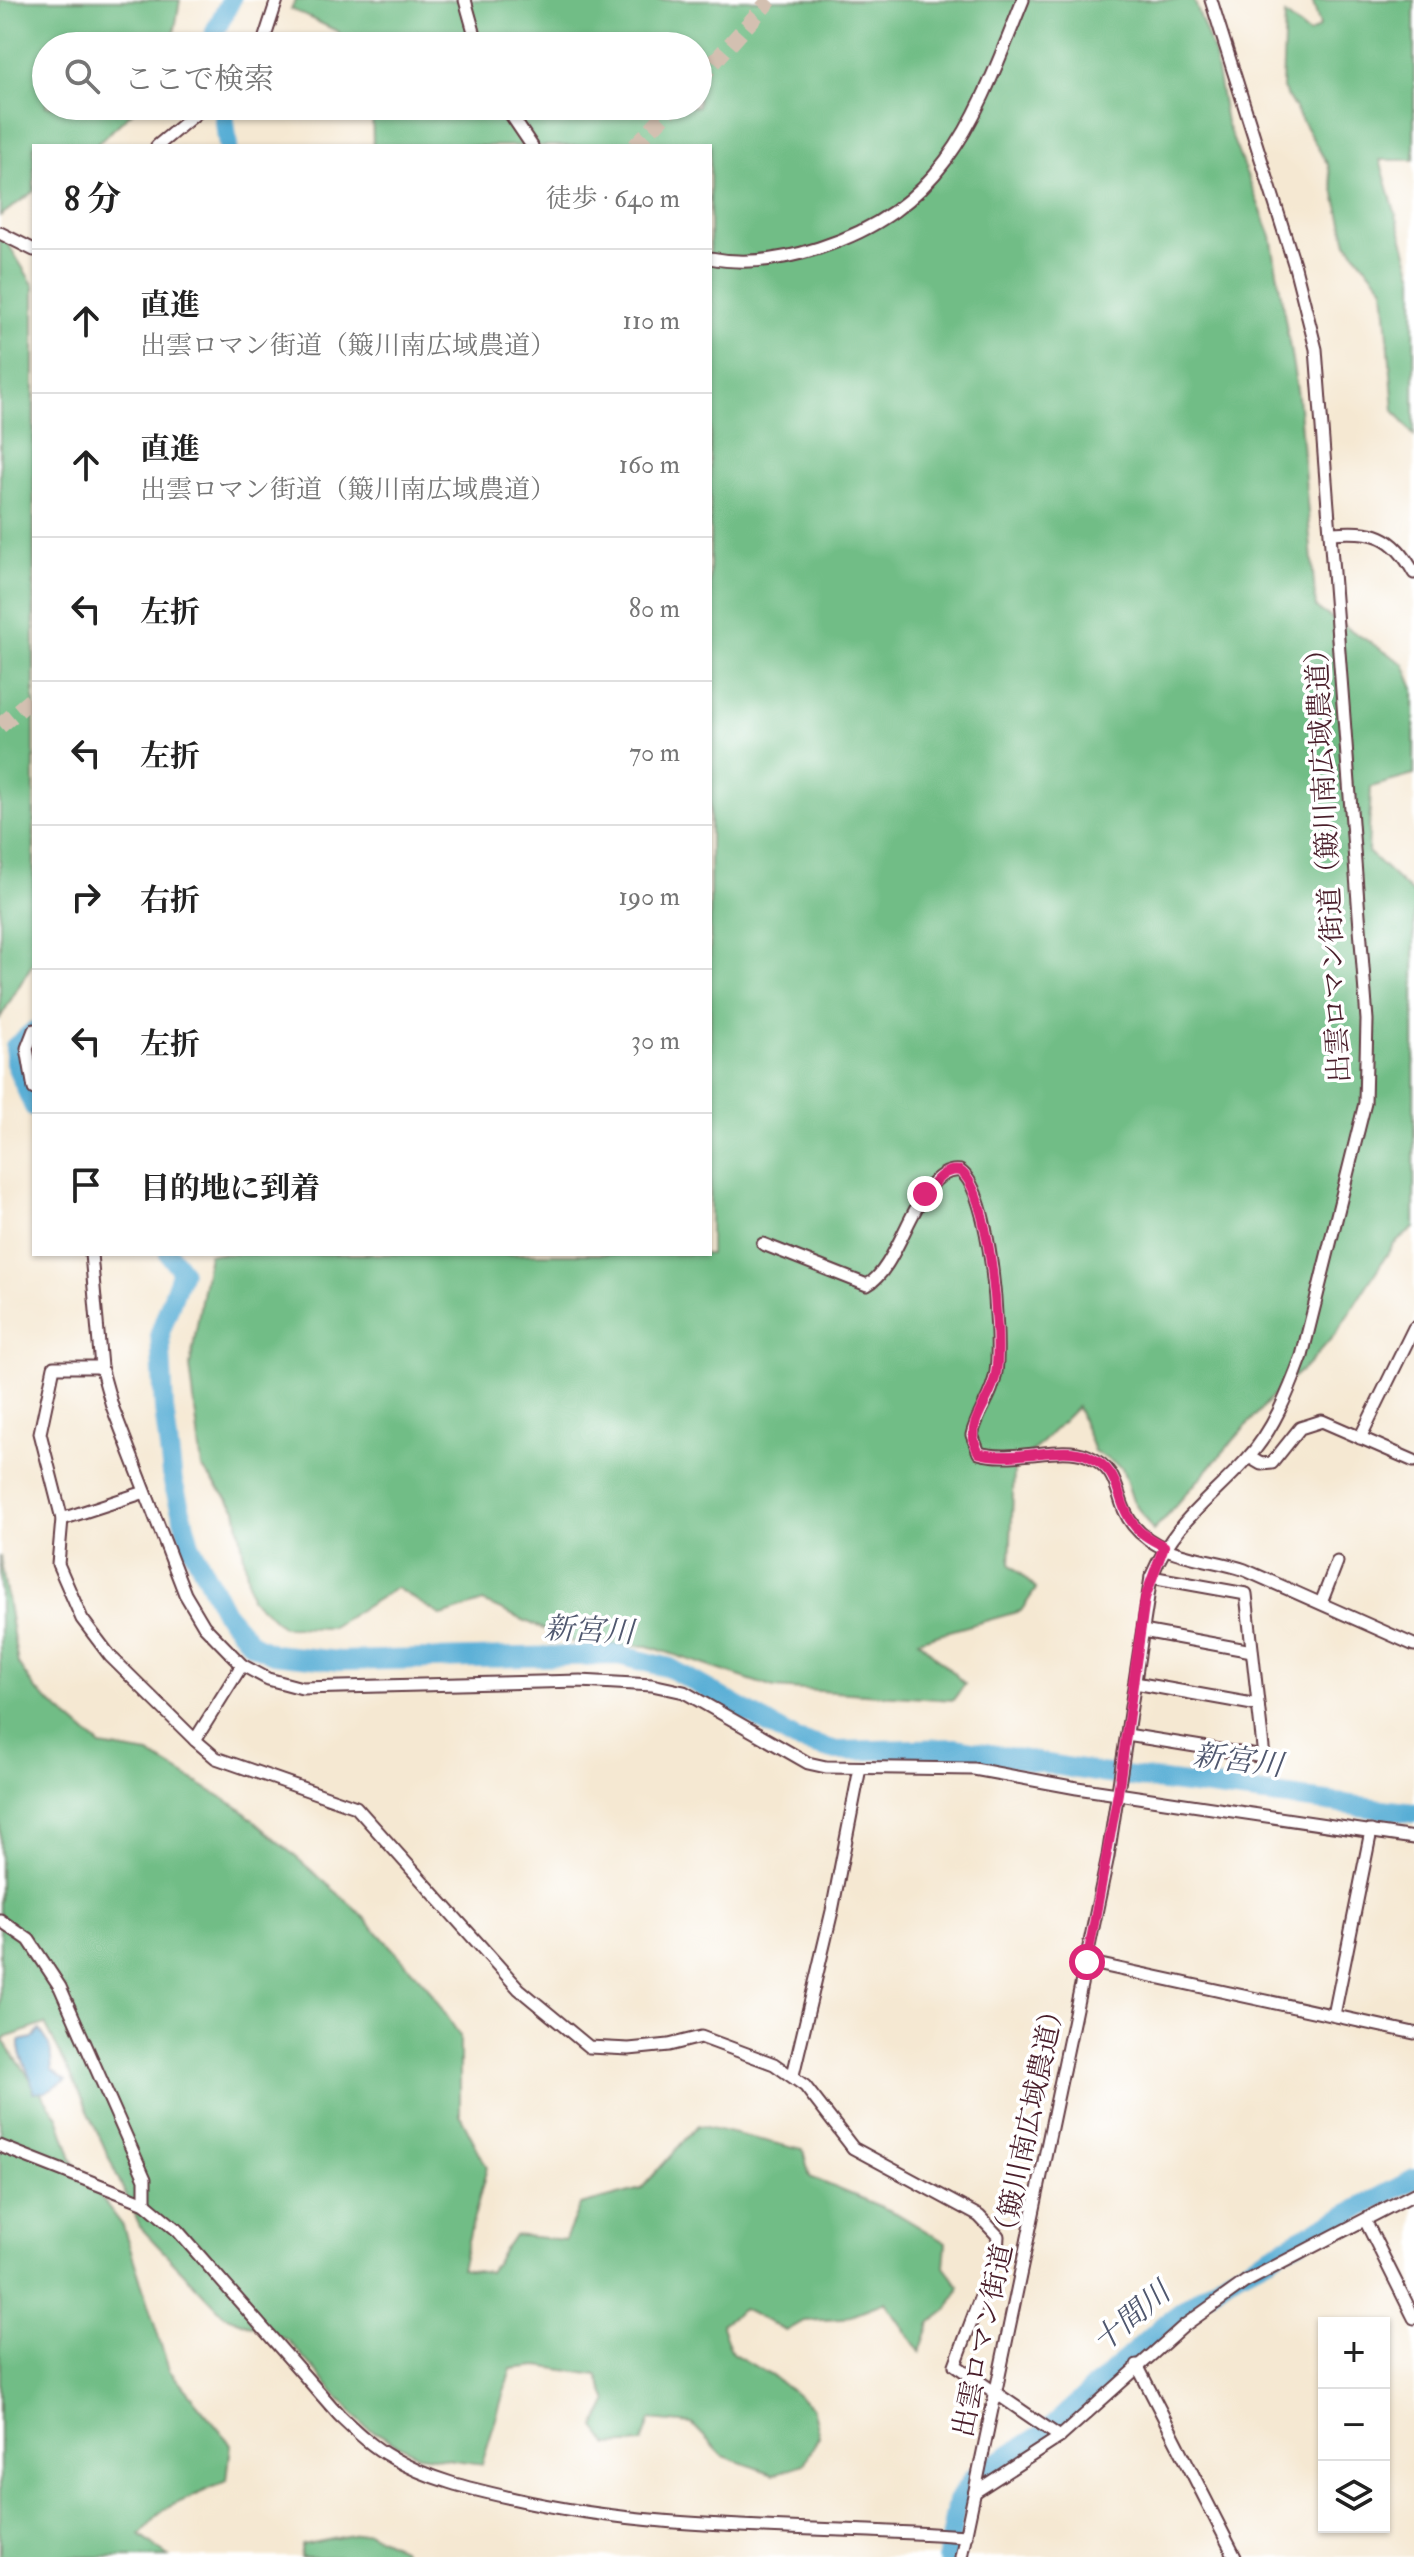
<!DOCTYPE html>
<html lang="ja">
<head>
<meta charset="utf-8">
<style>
  :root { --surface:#fff; --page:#f2f2f2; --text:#222; --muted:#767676; --line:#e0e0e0 }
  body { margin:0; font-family:"IM FELL Double Pica","Noto Serif JP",serif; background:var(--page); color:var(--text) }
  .controls { position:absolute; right:24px; bottom:24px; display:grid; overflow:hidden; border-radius:0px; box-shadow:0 2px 6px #0004 }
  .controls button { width:72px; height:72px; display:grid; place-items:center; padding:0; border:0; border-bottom:2px solid var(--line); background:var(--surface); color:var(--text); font:40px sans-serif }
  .stop { position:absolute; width:24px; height:24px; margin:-18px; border:6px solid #db2777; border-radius:50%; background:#fff }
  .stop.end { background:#db2777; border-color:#fff; box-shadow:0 2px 8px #0008 }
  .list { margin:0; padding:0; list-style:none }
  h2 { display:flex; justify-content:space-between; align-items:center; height:104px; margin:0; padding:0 32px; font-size:34px }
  h2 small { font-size:26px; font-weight:400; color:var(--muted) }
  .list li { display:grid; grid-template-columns:52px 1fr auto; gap:24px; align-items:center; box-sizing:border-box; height:144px; padding:0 32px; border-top:2px solid var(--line) }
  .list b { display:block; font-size:30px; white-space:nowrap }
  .list p { margin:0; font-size:26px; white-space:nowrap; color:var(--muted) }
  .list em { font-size:26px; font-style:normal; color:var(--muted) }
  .icon { flex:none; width:44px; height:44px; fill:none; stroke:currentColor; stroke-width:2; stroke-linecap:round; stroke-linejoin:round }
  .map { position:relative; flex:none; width:1414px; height:2557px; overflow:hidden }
  .search { position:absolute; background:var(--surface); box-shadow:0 2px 6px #0004; left:32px; top:32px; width:680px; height:88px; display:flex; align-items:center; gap:20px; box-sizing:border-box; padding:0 28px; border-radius:44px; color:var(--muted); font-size:30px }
  .panel { position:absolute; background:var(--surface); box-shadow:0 2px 6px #0004; left:32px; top:144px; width:680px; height:1112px; border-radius:0px }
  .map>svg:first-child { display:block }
  .forest { fill:#71bd86; stroke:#5e6e58; stroke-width:2 }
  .water { fill:#59aed5; stroke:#526680; stroke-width:2 }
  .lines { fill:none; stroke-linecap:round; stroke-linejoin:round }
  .river { stroke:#59aed5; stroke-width:20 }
  .highway-tunnel { stroke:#d3c0b1; stroke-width:16; stroke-dasharray:16 8; stroke-linecap:butt }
  .minor-casing { stroke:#643d44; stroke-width:15 }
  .minor { stroke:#fff; stroke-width:11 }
  .route { stroke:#db2777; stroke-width:10 }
  .labels { text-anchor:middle; stroke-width:7; stroke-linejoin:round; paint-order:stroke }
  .street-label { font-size:28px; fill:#4a1f2b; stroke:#fff }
  .water-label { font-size:30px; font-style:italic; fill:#50586f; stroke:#fff }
</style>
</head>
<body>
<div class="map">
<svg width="1414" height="2557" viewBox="0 0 1414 2557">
  <rect width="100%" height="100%" fill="#fff"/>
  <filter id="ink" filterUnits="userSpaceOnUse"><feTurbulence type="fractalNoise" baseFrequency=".0125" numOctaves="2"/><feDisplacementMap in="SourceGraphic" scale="16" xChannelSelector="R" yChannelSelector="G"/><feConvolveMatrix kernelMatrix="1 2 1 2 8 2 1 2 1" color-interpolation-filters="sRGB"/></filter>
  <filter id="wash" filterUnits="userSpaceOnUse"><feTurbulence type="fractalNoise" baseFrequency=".006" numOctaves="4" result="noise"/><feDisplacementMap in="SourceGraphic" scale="32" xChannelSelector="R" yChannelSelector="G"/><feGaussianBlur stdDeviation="1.8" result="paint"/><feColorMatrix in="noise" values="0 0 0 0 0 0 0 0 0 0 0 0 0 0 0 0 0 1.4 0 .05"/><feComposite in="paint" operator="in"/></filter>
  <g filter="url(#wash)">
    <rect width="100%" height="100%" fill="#f5e8d2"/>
    <g class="forest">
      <polygon points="0,0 180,0 172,46 46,46 46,106 139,106 95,146 34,146 34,191 0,216"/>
      <polygon points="296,0 1194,0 1214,54 1226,122 1271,236 1298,396 1316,608 1404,664 1414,689 1414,775 1371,787 1368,852 1414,895 1414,1228 1393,1245 1337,1332 1308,1365 1280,1388 1153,1531 1133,1501 1122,1468 1094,1451 1077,1407 1014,1470 1010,1564 1036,1589 1021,1611 918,1640 965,1684 953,1700 774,1688 648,1646 577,1644 483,1602 442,1616 396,1588 330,1628 283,1627 251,1598 236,1509 202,1468 190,1366 209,1254 710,1254 710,146 373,146 372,106 698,106 698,46 345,46 339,32 291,9"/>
      <polygon points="1312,0 1414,0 1414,160 1380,160 1414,277 1414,436 1394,410 1384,288 1347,243 1328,165 1282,87 1285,15 1309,34 1320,26"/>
      <polygon points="0,231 34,286 34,961 0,1018"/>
      <polygon points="0,1556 18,1664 35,1689 101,1746 149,1754 238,1807 356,1909 427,1986 460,2036 460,2115 487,2167 461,2268 489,2272 514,2235 565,2240 580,2205 641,2189 698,2125 803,2150 810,2177 896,2213 946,2243 944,2266 960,2287 948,2309 930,2323 920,2352 885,2302 841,2319 804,2321 786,2331 743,2309 721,2324 732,2353 772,2376 812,2407 819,2436 804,2464 774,2474 723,2456 692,2424 650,2420 642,2443 609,2445 595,2427 608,2401 597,2375 538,2366 511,2369 482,2464 418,2455 364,2426 288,2340 224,2315 140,2227 81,2095 45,2024 2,2039 58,2117 73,2161 123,2226 169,2370 231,2444 227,2481 164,2509 140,2535 169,2557 0,2557"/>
      <polygon points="367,2532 402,2549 407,2557 300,2557 302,2545"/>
    </g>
    <path class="water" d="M40 2030 50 2045 52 2070 66 2080 45 2092 33 2093C33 2071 17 2059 19 2041L33 2038Z"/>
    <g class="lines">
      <g class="river">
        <polyline points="214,46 215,31 231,0"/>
        <polyline points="223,106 228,146"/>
        <polyline points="34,1031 15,1047 15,1063 34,1107"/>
        <polyline points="169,1254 182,1271 160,1333 164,1409 173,1482 190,1544 225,1613 252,1644 273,1654 339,1661 619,1655 670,1668 796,1740 837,1751 956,1748 1100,1773 1414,1813"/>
        <polyline points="947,2557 957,2502 973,2478 1046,2432 1166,2323 1228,2278 1414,2179"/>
      </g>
    </g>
  </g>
  <g filter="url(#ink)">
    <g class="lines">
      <g class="highway-tunnel">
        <polyline points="698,80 770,0"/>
        <polyline points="635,146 673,106"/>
        <polyline points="0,726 34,697"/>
      </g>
      <defs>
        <g id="minor">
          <polyline points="465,0 478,46"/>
          <polyline points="262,46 277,0"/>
          <polyline points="505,106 532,146"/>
          <polyline points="157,146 205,106"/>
          <polyline points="0,233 34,250"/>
          <path d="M710 258C745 265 785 259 819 248 948 207 977 114 1023 0"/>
          <path d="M1332 533C1373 530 1393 534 1414 573"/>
          <polyline points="34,1030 27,1048 34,1089"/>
          <path d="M763 1244 867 1285C902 1267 917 1165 960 1171 991 1191 1001 1336 996 1372 993 1395 977 1413 972 1435L979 1453C1013 1463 1061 1444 1088 1456 1124 1472 1113 1500 1133 1525 1160 1559 1209 1557 1245 1570L1414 1645"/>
          <polyline points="91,1254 101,1367 112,1406 185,1594 204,1626 242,1665 268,1679 302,1688 580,1681 652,1685 684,1692 808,1763 826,1767 974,1769 1077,1788 1414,1838"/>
          <polyline points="101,1367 54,1367 40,1433 62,1519 58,1564 82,1619 110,1656 195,1740 216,1758 356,1807 519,1989 589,2047 629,2049 669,2045 701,2037 774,2064 805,2086 853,2148 979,2216 998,2236 997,2253 955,2365 1060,2437"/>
          <polyline points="1360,1438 1414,1328"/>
          <polyline points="1249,1457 1261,1464 1272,1463 1300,1428 1322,1421 1414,1461"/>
          <polyline points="62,1519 145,1492"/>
          <polyline points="1321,1603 1337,1562"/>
          <polyline points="1143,1631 1252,1651"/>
          <polyline points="1135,1683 1258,1705"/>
          <polyline points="1127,1735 1264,1757 1246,1594 1151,1577"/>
          <polyline points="195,1740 242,1665"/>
          <polyline points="0,1920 29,1940 60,1987 145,2179 145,2203"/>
          <polyline points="1087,1962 1414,2033"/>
          <polyline points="1334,2015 1371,1831"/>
          <polyline points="793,2075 832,1911 860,1768"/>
          <path d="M0 2146 145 2203 177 2230 339 2415C355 2430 371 2446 391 2457 427 2479 471 2489 511 2498 661 2533 814 2525 966 2536"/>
          <polyline points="1365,2220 1414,2318"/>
          <polyline points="1137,2365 1235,2557"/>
          <polyline points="975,2492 1060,2437 1185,2325 1245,2282 1414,2194"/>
          <path d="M961 2557 1108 1856 1151 1577C1176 1519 1207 1503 1247 1459 1273 1431 1289 1391 1302 1356L1365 1103 1367 1020 1316 349 1295 267 1211 0"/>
        </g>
      </defs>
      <use href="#minor" class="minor-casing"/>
      <use href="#minor" class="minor"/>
    </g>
  </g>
  <g class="lines" filter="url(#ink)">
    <path class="route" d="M925 1194C935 1182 943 1168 960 1171 990 1190 1002 1338 996 1373 992 1402 961 1424 979 1453 1013 1463 1062 1444 1088 1456 1124 1472 1114 1500 1134 1525 1141 1535 1153 1541 1164 1546L1145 1598 1118 1793 1087 1962"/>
  </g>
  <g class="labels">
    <g class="street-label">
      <text transform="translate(1327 859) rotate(-93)" y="10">出雲ロマン街道（簸川南広域農道）</text>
      <text transform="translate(1008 2217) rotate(-78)" y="10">出雲ロマン街道（簸川南広域農道）</text>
    </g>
    <g class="water-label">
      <text transform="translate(589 1630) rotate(3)" y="10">新宮川</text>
      <text transform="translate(1238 1760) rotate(7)" y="10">新宮川</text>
      <text transform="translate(1131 2317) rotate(-40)" y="10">十間川</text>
    </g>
  </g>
</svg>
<div class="controls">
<button>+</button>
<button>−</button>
<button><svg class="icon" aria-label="layers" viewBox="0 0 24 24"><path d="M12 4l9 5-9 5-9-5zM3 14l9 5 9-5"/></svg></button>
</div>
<div class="stop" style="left:1087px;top:1962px"></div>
<div class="stop end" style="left:925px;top:1194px"></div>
<div class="search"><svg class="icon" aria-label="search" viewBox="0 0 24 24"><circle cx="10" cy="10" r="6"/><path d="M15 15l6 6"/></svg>ここで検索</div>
<section class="panel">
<h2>8 分<small>徒歩 · 640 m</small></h2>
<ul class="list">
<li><svg class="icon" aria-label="ahead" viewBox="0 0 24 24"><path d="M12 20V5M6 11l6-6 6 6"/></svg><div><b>直進</b><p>出雲ロマン街道（簸川南広域農道）</p></div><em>110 m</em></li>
<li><svg class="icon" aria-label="ahead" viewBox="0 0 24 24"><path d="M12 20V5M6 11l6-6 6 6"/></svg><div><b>直進</b><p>出雲ロマン街道（簸川南広域農道）</p></div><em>160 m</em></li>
<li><svg class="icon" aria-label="left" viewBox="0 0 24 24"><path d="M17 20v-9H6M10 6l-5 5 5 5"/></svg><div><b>左折</b></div><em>80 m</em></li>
<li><svg class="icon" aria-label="left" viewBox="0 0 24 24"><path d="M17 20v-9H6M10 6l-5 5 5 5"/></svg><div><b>左折</b></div><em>70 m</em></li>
<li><svg class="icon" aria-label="right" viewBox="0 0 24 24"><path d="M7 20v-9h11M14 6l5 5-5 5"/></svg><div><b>右折</b></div><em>190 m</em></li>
<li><svg class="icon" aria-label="left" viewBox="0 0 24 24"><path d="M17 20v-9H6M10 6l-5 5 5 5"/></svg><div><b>左折</b></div><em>30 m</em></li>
<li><svg class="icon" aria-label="arrive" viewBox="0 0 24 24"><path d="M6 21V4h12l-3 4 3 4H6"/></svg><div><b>目的地に到着</b></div></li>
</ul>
</section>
</div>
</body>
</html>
